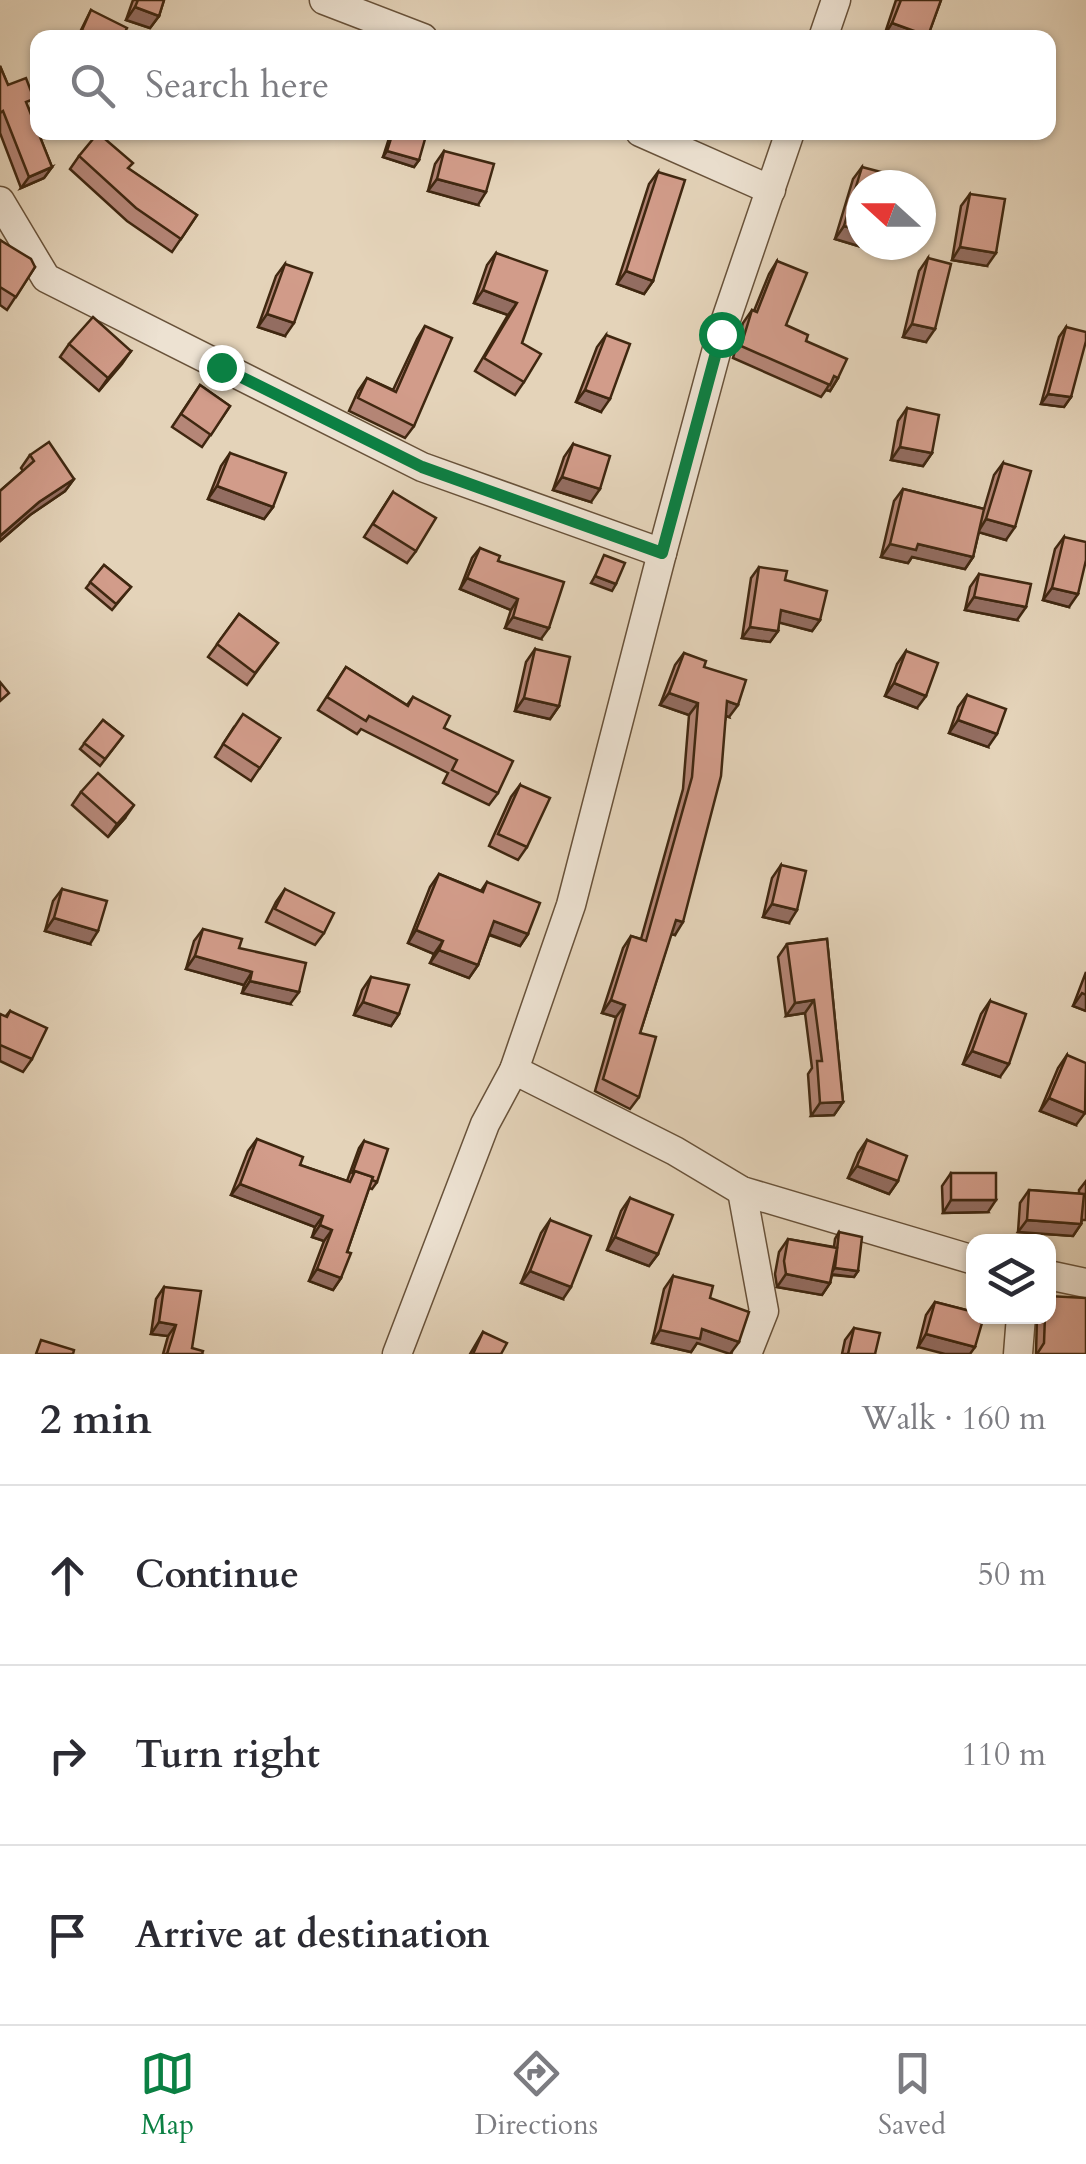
<!DOCTYPE html>
<html lang="en">
<head>
<meta charset="utf-8">
<style>
  :root { --surface:#fff; --page:#f2f2f3; --text:#2b2b33; --muted:#7c7c81; --line:#e1e1e2; --accent:#0b8043 }
  body { margin:0; font-family:Cardo,serif; background:var(--page); color:var(--text) }
  .controls { position:absolute; right:30px; bottom:30px; display:grid; overflow:hidden; border-radius:20px; box-shadow:0 2px 8px #0004 }
  .controls button { width:90px; height:90px; display:grid; place-items:center; padding:0; border:0; border-bottom:2px solid var(--line); background:var(--surface); color:var(--text); font:50px sans-serif }
  .compass { position:absolute; left:846px; top:170px; width:90px; height:90px; border-radius:50%; background:var(--surface); box-shadow:0 2px 8px #0004; rotate:291deg }
  .stop { position:absolute; width:30px; height:30px; margin:-22px; border:8px solid #0b8043; border-radius:50%; background:#fff }
  .stop.end { background:#0b8043; border-color:#fff; box-shadow:0 2px 10px #0008 }
  .list { margin:0; padding:0; list-style:none }
  h2 { display:flex; justify-content:space-between; align-items:center; height:130px; margin:0; padding:0 40px; font-size:42px }
  h2 small { font-size:32px; font-weight:400; color:var(--muted) }
  .list li { display:grid; grid-template-columns:65px 1fr auto; gap:30px; align-items:center; box-sizing:border-box; height:180px; padding:0 40px; border-top:2px solid var(--line) }
  .list b { display:block; font-size:38px; white-space:nowrap }
  .list em { font-size:32px; font-style:normal; color:var(--muted) }
  .icon { flex:none; width:55px; height:55px; fill:none; stroke:currentColor; stroke-width:2; stroke-linecap:round; stroke-linejoin:round }
  .map { position:relative; flex:none; width:1086px; height:1354px; overflow:hidden }
  .search { position:absolute; background:var(--surface); box-shadow:0 2px 8px #0004; left:30px; right:30px; top:30px; height:110px; display:flex; align-items:center; gap:25px; box-sizing:border-box; padding:0 35px; border-radius:20px; color:var(--muted); font-size:38px }
  .sheet { height:670px; background:var(--surface) }
  nav { display:flex; justify-content:space-around; align-items:center; box-sizing:border-box; height:140px; border-top:2px solid var(--line); background:var(--surface); font-size:28px; color:var(--muted) }
  nav a { display:grid; justify-items:center; gap:5px }
  nav .on { color:var(--accent) }
  .map>svg:first-child { display:block }
  .lines { fill:none; stroke-linecap:round; stroke-linejoin:round }
  .minor-casing { stroke:#68523a; stroke-width:31 }
  .minor { stroke:#ede2d2; stroke-width:28 }
  .wall { fill:#b58677; stroke:#3f2710; stroke-width:2.5 }
  .shaded-wall { fill:#936d61; stroke:#3f2710; stroke-width:2.5 }
  .building { fill:#d29c8a; stroke:#3f2710; stroke-width:2.5 }
  .route { stroke:#0b8043; stroke-width:12 }
</style>
</head>
<body>
<div class="map">
<svg width="1086" height="1354" viewBox="0 0 1086 1354">
  <rect width="100%" height="100%" fill="#e4d3b9"/>
  <filter id="stains"><feTurbulence type="fractalNoise" baseFrequency=".002" numOctaves="4"/><feColorMatrix values="0 0 0 0 .2 0 0 0 0 .09 0 0 0 0 .02 0 0 0 .5 -.17"/></filter>
  <radialGradient id="worn" r=".72"><stop offset=".6" stop-color="#630" stop-opacity="0"/><stop offset="1" stop-color="#630" stop-opacity=".3"/></radialGradient>
  <g class="lines">
    <defs>
      <g id="minor">
        <polyline points="324,0 423,38"/>
        <polyline points="823,38 836,0"/>
        <polyline points="640,132 771,190"/>
        <polyline points="0,201 46,278 422,467 662,553 571,905 514,1070 485,1124 397,1354"/>
        <polyline points="662,553 721,334 790,132"/>
        <polyline points="514,1070 675,1151 742,1191 974,1260"/>
        <polyline points="742,1191 764,1311 747,1354"/>
        <polyline points="1048,1275 1086,1283"/>
        <polyline points="1018,1354 1021,1316"/>
      </g>
    </defs>
    <use href="#minor" class="minor-casing"/>
    <use href="#minor" class="minor"/>
  </g>
  <g class="wall">
    <polygon points="133,0 164,0 159,16 150,28 126,20"/>
    <polygon points="896,0 941,0 927,38 889,38 884,36"/>
    <polygon points="91,10 122,38 78,36"/>
    <polygon points="0,66 8,85 28,107 52,167 44,178 21,188 0,133"/>
    <polygon points="391,132 404,132 419,160 414,167 383,157"/>
    <polygon points="444,151 478,205 428,191 435,164"/>
    <polygon points="79,156 128,169 197,215 172,252 127,221 70,169"/>
    <polygon points="862,167 865,248 835,239 853,179"/>
    <polygon points="658,172 653,281 644,294 617,284 649,184"/>
    <polygon points="970,194 987,266 952,260 961,206"/>
    <polygon points="0,240 35,267 7,310 0,305"/>
    <polygon points="496,253 522,343 524,382 515,395 475,371 508,315 474,303 487,265"/>
    <polygon points="928,258 926,342 903,337 919,271"/>
    <polygon points="777,261 786,325 806,341 838,378 830,391 826,390 821,397 733,358 743,323 752,310 754,311 769,274"/>
    <polygon points="285,264 285,336 258,327 276,276"/>
    <polygon points="425,326 414,426 405,438 349,411 358,391 367,378 393,390 417,339"/>
    <polygon points="1066,327 1071,397 1064,407 1041,404 1059,337"/>
    <polygon points="606,335 601,412 576,402 597,347"/>
    <polygon points="69,344 131,351 99,391 60,357"/>
    <polygon points="200,385 230,406 202,447 172,427"/>
    <polygon points="907,408 932,453 923,466 891,460 898,421"/>
    <polygon points="573,444 591,502 553,490 564,457"/>
    <polygon points="230,453 273,507 264,519 208,499 221,466"/>
    <polygon points="30,455 74,479 65,491 30,515 0,541 0,491 23,471 21,468"/>
    <polygon points="1003,463 1006,540 979,532 973,557 965,569 912,557 908,563 881,557 894,501 903,489 984,509 994,475"/>
    <polygon points="393,492 416,551 407,563 364,537"/>
    <polygon points="1064,537 1069,607 1043,600 1055,549"/>
    <polygon points="480,548 498,561 541,639 505,628 511,610 460,589 472,558"/>
    <polygon points="104,565 131,587 112,610 86,588"/>
    <polygon points="759,567 785,580 820,620 812,631 779,622 778,631 770,642 742,638 751,578"/>
    <polygon points="979,574 1017,620 965,610 970,587"/>
    <polygon points="239,614 278,643 247,685 208,657"/>
    <polygon points="535,649 559,706 550,719 515,711 526,662"/>
    <polygon points="906,651 917,708 885,696 897,664"/>
    <polygon points="684,653 704,667 729,717 726,716 675,935 671,934 640,1033 639,1097 630,1109 595,1091 616,1017 602,1013 623,948 631,936 641,939 683,789 689,715 660,705 675,665"/>
    <polygon points="346,667 407,705 413,697 444,728 498,793 489,805 443,783 448,773 361,729 357,734 318,710"/>
    <polygon points="967,695 988,747 949,733 958,707"/>
    <polygon points="103,720 123,736 100,766 80,749"/>
    <polygon points="234,727 280,738 251,781 215,757"/>
    <polygon points="520,785 527,847 518,860 489,846 511,797"/>
    <polygon points="81,792 125,818 108,837 72,805"/>
    <polygon points="781,865 789,923 763,917 772,878"/>
    <polygon points="439,874 481,891 487,882 528,934 520,946 489,935 478,965 469,978 430,963 434,954 408,943 430,887"/>
    <polygon points="62,889 90,944 45,931 53,901"/>
    <polygon points="285,889 324,933 315,945 266,922 276,902"/>
    <polygon points="203,929 239,948 290,1004 242,993 244,985 186,969 194,941"/>
    <polygon points="827,939 843,1102 834,1115 811,1116 808,1074 812,1068 805,1013 786,1016 778,957 787,944"/>
    <polygon points="1086,972 1086,1011 1073,1006"/>
    <polygon points="371,977 399,1014 391,1026 354,1015 362,990"/>
    <polygon points="990,1001 1000,1077 963,1064 981,1014"/>
    <polygon points="10,1011 32,1059 23,1072 0,1061 0,1014 5,1017"/>
    <polygon points="1067,1055 1076,1125 1040,1111 1058,1068"/>
    <polygon points="257,1139 300,1165 347,1181 359,1148 364,1141 377,1182 372,1189 369,1188 347,1252 341,1278 333,1290 309,1281 324,1241 312,1237 315,1227 231,1195 248,1151"/>
    <polygon points="867,1140 898,1181 889,1194 848,1178 858,1153"/>
    <polygon points="951,1173 988,1212 943,1213 942,1186"/>
    <polygon points="1086,1181 1086,1220 1082,1220 1081,1224 1073,1236 1018,1232 1020,1203 1029,1190 1079,1194 1079,1190"/>
    <polygon points="630,1198 658,1254 649,1266 607,1250 621,1211"/>
    <polygon points="550,1220 563,1299 521,1283 541,1233"/>
    <polygon points="839,1232 858,1271 854,1277 832,1275 830,1283 822,1295 777,1287 775,1274 779,1252 788,1239 834,1247 835,1239"/>
    <polygon points="673,1276 697,1343 691,1352 652,1343 664,1289"/>
    <polygon points="164,1287 192,1348 202,1354 163,1354 168,1336 151,1334 156,1299"/>
    <polygon points="935,1302 974,1312 918,1347 926,1315"/>
    <polygon points="1037,1316 1048,1316 1086,1354 1036,1354"/>
    <polygon points="854,1328 875,1354 842,1354 845,1340"/>
    <polygon points="483,1332 501,1354 470,1354"/>
  </g>
  <g class="shaded-wall">
    <polygon points="135,7 159,16 150,28 126,20"/>
    <polygon points="892,23 928,36 927,38 889,38 884,36"/>
    <polygon points="387,151 419,160 414,167 383,157"/>
    <polygon points="52,167 44,178 21,188 29,177"/>
    <polygon points="437,179 486,192 478,205 428,191"/>
    <polygon points="844,226 861,231 861,245 868,245 865,248 835,239"/>
    <polygon points="960,247 996,253 987,266 952,260"/>
    <polygon points="626,271 653,281 644,294 617,284"/>
    <polygon points="483,290 517,303 508,315 474,303"/>
    <polygon points="267,314 294,323 285,336 258,327"/>
    <polygon points="912,324 935,329 926,342 903,337"/>
    <polygon points="131,351 122,364 99,391 108,378"/>
    <polygon points="834,376 838,378 830,391 826,390"/>
    <polygon points="585,390 610,399 601,412 576,402"/>
    <polygon points="1048,394 1071,397 1064,407 1041,404"/>
    <polygon points="900,447 932,453 923,466 891,460"/>
    <polygon points="562,477 600,489 591,502 553,490"/>
    <polygon points="74,479 65,491 30,515 0,541 0,536 39,502"/>
    <polygon points="217,486 273,507 264,519 208,499"/>
    <polygon points="986,519 1015,527 1006,540 978,532"/>
    <polygon points="890,544 918,544 973,557 965,569 912,557 908,563 881,557"/>
    <polygon points="595,576 616,584 612,591 591,583"/>
    <polygon points="467,578 518,599 511,610 460,589"/>
    <polygon points="1052,588 1078,594 1069,607 1043,600"/>
    <polygon points="974,597 1026,607 1017,620 965,610"/>
    <polygon points="781,610 820,620 812,631 773,621"/>
    <polygon points="513,617 549,628 541,639 505,628"/>
    <polygon points="750,627 778,631 770,642 742,638"/>
    <polygon points="894,683 926,696 917,708 885,696"/>
    <polygon points="669,693 698,703 689,715 660,705"/>
    <polygon points="524,698 559,706 550,719 515,711"/>
    <polygon points="727,701 738,705 729,717 718,713"/>
    <polygon points="958,720 997,734 988,747 949,733"/>
    <polygon points="134,805 125,818 108,837 117,824"/>
    <polygon points="772,904 797,910 789,923 763,917"/>
    <polygon points="54,918 98,931 90,944 45,931"/>
    <polygon points="676,920 683,922 675,935 667,933"/>
    <polygon points="494,921 528,934 520,946 486,933"/>
    <polygon points="416,930 443,941 434,954 408,943"/>
    <polygon points="439,950 478,965 469,978 430,963"/>
    <polygon points="195,956 252,972 244,985 186,969"/>
    <polygon points="250,981 299,992 290,1004 242,993"/>
    <polygon points="1082,993 1086,995 1086,1011 1073,1006"/>
    <polygon points="611,1000 625,1005 616,1017 602,1013"/>
    <polygon points="814,1000 805,1013 786,1016 795,1003"/>
    <polygon points="363,1002 399,1014 391,1026 354,1015"/>
    <polygon points="972,1051 1009,1064 1000,1077 963,1064"/>
    <polygon points="1049,1098 1085,1113 1076,1125 1040,1111"/>
    <polygon points="843,1102 834,1115 811,1116 820,1103"/>
    <polygon points="857,1166 898,1181 889,1194 848,1178"/>
    <polygon points="240,1184 323,1216 315,1227 231,1195"/>
    <polygon points="951,1200 996,1200 988,1212 943,1213"/>
    <polygon points="1027,1220 1081,1224 1073,1236 1018,1232"/>
    <polygon points="320,1225 332,1230 324,1241 312,1237"/>
    <polygon points="615,1237 658,1254 649,1266 607,1250"/>
    <polygon points="835,1268 858,1271 854,1277 830,1274"/>
    <polygon points="317,1269 341,1278 333,1290 309,1281"/>
    <polygon points="530,1271 571,1287 563,1299 521,1283"/>
    <polygon points="786,1274 830,1283 822,1295 777,1287"/>
    <polygon points="159,1322 176,1325 168,1336 151,1334"/>
    <polygon points="702,1329 739,1342 730,1354 697,1343 691,1352 652,1343 660,1330"/>
    <polygon points="926,1334 975,1347 970,1354 945,1354 918,1347"/>
  </g>
  <g class="building">
    <polygon points="138,0 164,0 159,16 135,7"/>
    <polygon points="901,0 941,0 928,36 892,23"/>
    <polygon points="91,10 127,28 122,38 98,38 82,30"/>
    <polygon points="0,66 8,85 26,78 34,99 26,102 52,167 29,177 3,111 0,113"/>
    <polygon points="393,132 404,132 425,139 419,160 387,151"/>
    <polygon points="98,133 133,163 128,168 197,215 181,239 136,208 79,156"/>
    <polygon points="444,151 494,164 486,192 437,179"/>
    <polygon points="862,167 892,175 889,185 861,185 861,231 844,226"/>
    <polygon points="658,172 685,180 653,281 626,271"/>
    <polygon points="970,194 1005,199 996,253 960,247"/>
    <polygon points="0,240 31,259 35,267 16,297 0,287"/>
    <polygon points="496,253 547,271 522,343 541,354 524,382 484,358 517,303 483,290"/>
    <polygon points="928,258 951,264 935,329 912,324"/>
    <polygon points="777,261 807,273 786,325 808,335 806,341 847,359 838,378 834,376 830,385 741,346 752,310 757,312"/>
    <polygon points="285,264 312,273 294,323 267,314"/>
    <polygon points="93,317 131,351 108,378 69,344"/>
    <polygon points="425,326 452,338 414,426 358,398 367,378 396,392"/>
    <polygon points="1066,327 1086,332 1086,341 1071,397 1048,394"/>
    <polygon points="606,335 630,344 610,399 585,390"/>
    <polygon points="200,385 230,406 211,435 181,414"/>
    <polygon points="907,408 939,415 932,453 900,447"/>
    <polygon points="49,442 74,479 39,502 0,536 0,491 34,461 30,455"/>
    <polygon points="573,444 610,456 600,489 562,477"/>
    <polygon points="230,453 286,473 273,507 217,486"/>
    <polygon points="1003,463 1031,471 1015,527 986,519"/>
    <polygon points="903,489 984,509 973,557 918,544 916,550 890,544"/>
    <polygon points="393,492 436,518 416,551 373,524"/>
    <polygon points="1064,537 1086,542 1086,560 1078,594 1052,588"/>
    <polygon points="480,548 500,556 498,561 564,582 549,628 513,617 518,599 467,578"/>
    <polygon points="604,555 625,563 616,584 595,576"/>
    <polygon points="104,565 131,587 116,604 90,582"/>
    <polygon points="759,567 787,571 785,580 827,591 820,620 781,610 778,631 750,627"/>
    <polygon points="979,574 1031,584 1026,607 974,597"/>
    <polygon points="239,614 278,643 255,673 217,644"/>
    <polygon points="535,649 570,657 559,706 524,698"/>
    <polygon points="906,651 938,663 926,696 894,683"/>
    <polygon points="684,653 706,661 704,667 746,680 738,705 727,701 721,776 683,922 676,920 640,1033 656,1037 639,1097 603,1079 625,1005 611,1000 631,936 646,941 692,777 698,703 669,693"/>
    <polygon points="346,667 408,706 413,697 450,716 444,728 513,761 498,793 452,770 457,760 369,716 366,721 327,697"/>
    <polygon points="0,682 9,693 0,701"/>
    <polygon points="967,695 1006,709 997,734 958,720"/>
    <polygon points="243,714 280,738 260,768 223,744"/>
    <polygon points="103,720 123,736 105,759 84,743"/>
    <polygon points="98,773 134,805 117,824 81,792"/>
    <polygon points="520,785 550,798 527,847 498,834"/>
    <polygon points="781,865 806,871 797,910 772,904"/>
    <polygon points="439,874 483,892 487,882 540,903 528,934 494,921 478,965 439,950 443,941 416,930"/>
    <polygon points="62,889 107,901 98,931 54,918"/>
    <polygon points="285,889 334,913 324,933 275,909"/>
    <polygon points="203,929 242,939 239,948 306,963 299,992 250,981 252,972 195,956"/>
    <polygon points="827,939 843,1102 820,1103 817,1061 822,1061 814,1000 795,1003 787,944"/>
    <polygon points="371,977 409,985 399,1014 363,1002"/>
    <polygon points="990,1001 1026,1014 1009,1064 972,1051"/>
    <polygon points="10,1011 47,1028 32,1059 0,1045 0,1014 7,1017"/>
    <polygon points="1067,1055 1086,1063 1085,1113 1049,1098"/>
    <polygon points="257,1139 303,1157 300,1165 350,1182 355,1171 373,1177 347,1252 351,1253 341,1278 317,1269 332,1230 320,1225 323,1216 240,1184"/>
    <polygon points="867,1140 907,1156 898,1181 857,1166"/>
    <polygon points="364,1141 388,1149 377,1182 372,1180 373,1177 355,1171 352,1174"/>
    <rect x="951" y="1173" width="45" height="27"/>
    <polygon points="1029,1190 1084,1194 1081,1224 1027,1220"/>
    <polygon points="630,1198 673,1215 658,1254 615,1237"/>
    <polygon points="550,1220 591,1236 571,1287 530,1271"/>
    <polygon points="839,1232 862,1237 858,1271 835,1268"/>
    <polygon points="788,1239 837,1248 830,1283 786,1274 784,1261"/>
    <polygon points="673,1276 713,1286 710,1298 749,1312 739,1342 702,1329 700,1339 660,1330"/>
    <polygon points="164,1287 201,1291 192,1348 203,1351 202,1354 167,1354 176,1325 159,1322"/>
    <polygon points="1048,1296 1086,1298 1086,1354 1037,1354 1044,1343 1045,1316 1048,1316"/>
    <polygon points="935,1302 974,1312 974,1316 984,1316 975,1347 926,1334"/>
    <polygon points="854,1328 880,1333 875,1354 848,1354"/>
    <polygon points="483,1332 507,1343 501,1354 473,1354"/>
    <polygon points="41,1340 74,1350 73,1354 36,1354"/>
  </g>
  <g class="lines">
    <polyline class="route" points="221,367 422,467 662,553 721,334"/>
  </g>
  <rect width="100%" height="100%" filter="url(#stains)"/>
  <rect width="100%" height="100%" fill="url(#worn)"/>
</svg>
<div class="controls">
<button><svg class="icon" aria-label="layers" viewBox="0 0 24 24"><path d="M12 4l9 5-9 5-9-5zM3 14l9 5 9-5"/></svg></button>
</div>
<svg class="compass" viewBox="-18 -18 36 36"><path d="M0-13l5 13h-10z" fill="#e53935"/><path d="M0 13l5-13h-10z" fill="#7c7c81"/></svg>
<div class="stop" style="left:721px;top:334px"></div>
<div class="stop end" style="left:221px;top:367px"></div>
<div class="search"><svg class="icon" aria-label="search" viewBox="0 0 24 24"><circle cx="10" cy="10" r="6"/><path d="M15 15l6 6"/></svg>Search here</div>
</div>
<section class="sheet">
<h2>2 min<small>Walk · 160 m</small></h2>
<ul class="list">
<li><svg class="icon" aria-label="ahead" viewBox="0 0 24 24"><path d="M12 20V5M6 11l6-6 6 6"/></svg><div><b>Continue</b></div><em>50 m</em></li>
<li><svg class="icon" aria-label="right" viewBox="0 0 24 24"><path d="M7 20v-9h11M14 6l5 5-5 5"/></svg><div><b>Turn right</b></div><em>110 m</em></li>
<li><svg class="icon" aria-label="arrive" viewBox="0 0 24 24"><path d="M6 21V4h12l-3 4 3 4H6"/></svg><div><b>Arrive at destination</b></div></li>
</ul>
</section>
<nav>
<a class="on"><svg class="icon" aria-label="map" viewBox="0 0 24 24"><path d="M3 6l6-2 6 2 6-2v14l-6 2-6-2-6 2zM9 4v14M15 6v14"/></svg>Map</a>
<a><svg class="icon" aria-label="directions" viewBox="0 0 24 24"><path d="M12 3l9 9-9 9-9-9zM9 14v-3h6M13 9l2 2-2 2"/></svg>Directions</a>
<a><svg class="icon" aria-label="saved" viewBox="0 0 24 24"><path d="M7 4h10v16l-5-4-5 4z"/></svg>Saved</a>
</nav>
</body>
</html>
